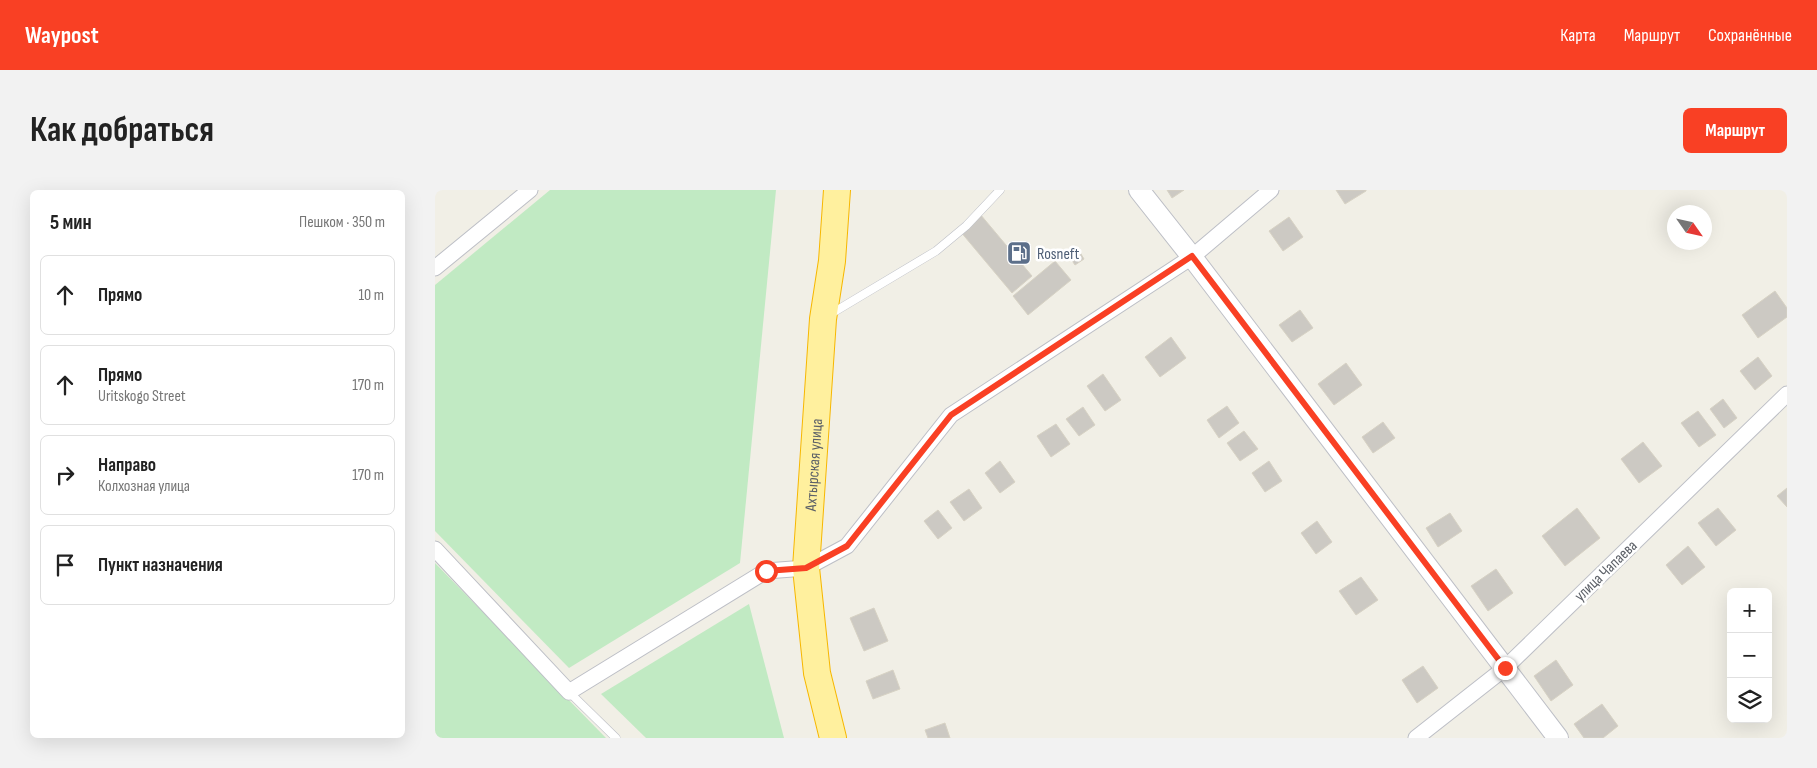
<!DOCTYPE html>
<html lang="ru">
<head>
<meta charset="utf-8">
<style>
  :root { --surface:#fff; --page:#f2f2f2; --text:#222; --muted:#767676; --line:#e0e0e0; --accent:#f94024 }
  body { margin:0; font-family:"Sofia Sans Condensed",sans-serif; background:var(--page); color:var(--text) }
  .controls { position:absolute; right:15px; bottom:15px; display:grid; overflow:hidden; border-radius:8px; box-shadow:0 5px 20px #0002 }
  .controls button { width:45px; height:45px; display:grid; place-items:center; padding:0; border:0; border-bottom:1px solid var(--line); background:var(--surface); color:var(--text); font:25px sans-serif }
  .compass { position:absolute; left:1232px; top:15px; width:45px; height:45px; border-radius:50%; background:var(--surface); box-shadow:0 5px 20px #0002; rotate:124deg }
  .stop { position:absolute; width:15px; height:15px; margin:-11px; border:4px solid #f94024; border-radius:50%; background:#fff }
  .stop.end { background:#f94024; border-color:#fff; box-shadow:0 1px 5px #0008 }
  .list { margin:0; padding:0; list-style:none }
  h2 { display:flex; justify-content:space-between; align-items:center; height:65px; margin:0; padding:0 20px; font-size:21px }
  h2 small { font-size:16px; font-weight:400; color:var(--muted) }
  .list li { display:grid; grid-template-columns:32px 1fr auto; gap:15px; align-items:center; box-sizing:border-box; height:80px; margin:0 10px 10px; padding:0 10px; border:1px solid var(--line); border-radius:8px }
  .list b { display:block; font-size:19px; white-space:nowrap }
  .list p { margin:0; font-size:16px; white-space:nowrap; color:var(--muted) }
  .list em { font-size:16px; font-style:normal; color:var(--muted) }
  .icon { flex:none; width:28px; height:28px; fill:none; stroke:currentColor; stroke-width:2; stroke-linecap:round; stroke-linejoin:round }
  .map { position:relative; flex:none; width:1352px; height:548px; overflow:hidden; border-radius:8px }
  header { display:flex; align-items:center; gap:30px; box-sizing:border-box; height:70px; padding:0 25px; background:var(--accent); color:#fff }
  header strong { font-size:24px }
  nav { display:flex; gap:28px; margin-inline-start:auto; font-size:18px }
  .intro { display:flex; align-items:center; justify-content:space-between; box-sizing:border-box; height:120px; padding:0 30px }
  h1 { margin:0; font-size:35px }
  .button { padding:12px 22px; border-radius:8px; background:var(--accent); color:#fff; font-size:18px; font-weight:700 }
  main { display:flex; gap:30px; padding:0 30px }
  aside { flex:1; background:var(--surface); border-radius:8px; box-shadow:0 5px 20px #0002 }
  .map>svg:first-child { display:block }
  .green { fill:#c1eac3 }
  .building { fill:#ccc9c3; stroke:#d7d2c4 }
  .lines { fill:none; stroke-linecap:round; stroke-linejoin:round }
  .service-casing { stroke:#bdbfc6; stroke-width:9 }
  .minor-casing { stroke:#bdbfc6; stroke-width:17 }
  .tertiary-casing { stroke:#bdbfc6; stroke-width:22 }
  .trunk-casing { stroke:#f7b700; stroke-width:28 }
  .service { stroke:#fff; stroke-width:8 }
  .minor { stroke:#fff; stroke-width:15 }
  .tertiary { stroke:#fff; stroke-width:20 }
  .trunk { stroke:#fff09e; stroke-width:26 }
  .route { stroke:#f94024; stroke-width:6 }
  .labels { text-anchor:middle; stroke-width:5; stroke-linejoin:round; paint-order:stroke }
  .service-label { font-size:16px; fill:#4e5e75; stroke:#fff; text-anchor:start }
  .street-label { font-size:16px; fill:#5d6168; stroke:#fff }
</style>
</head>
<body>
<header>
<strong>Waypost</strong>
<nav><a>Карта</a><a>Маршрут</a><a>Сохранённые</a></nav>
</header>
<div class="intro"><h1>Как добраться</h1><a class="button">Маршрут</a></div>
<main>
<aside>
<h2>5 мин<small>Пешком · 350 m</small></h2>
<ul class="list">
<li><svg class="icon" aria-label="ahead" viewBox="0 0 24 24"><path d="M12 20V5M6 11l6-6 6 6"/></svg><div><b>Прямо</b></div><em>10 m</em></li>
<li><svg class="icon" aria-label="ahead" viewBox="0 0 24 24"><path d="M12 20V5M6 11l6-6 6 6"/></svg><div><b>Прямо</b><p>Uritskogo Street</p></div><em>170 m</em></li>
<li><svg class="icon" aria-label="right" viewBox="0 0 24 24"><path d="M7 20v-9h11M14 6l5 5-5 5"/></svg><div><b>Направо</b><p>Колхозная улица</p></div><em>170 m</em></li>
<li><svg class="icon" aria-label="arrive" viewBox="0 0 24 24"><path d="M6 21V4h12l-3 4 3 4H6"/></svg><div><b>Пункт назначения</b></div></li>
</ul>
</aside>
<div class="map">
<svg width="1352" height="548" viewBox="0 0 1352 548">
  <rect width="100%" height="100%" fill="#f1efe6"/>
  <g class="green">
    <polygon points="115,0 341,0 305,373 134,478 0,341 0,95"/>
    <polygon points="0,373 171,548 0,548"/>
    <polygon points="314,414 349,548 211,548 166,504"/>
  </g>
  <g class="building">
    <polygon points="732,0 749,0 737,8"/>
    <polygon points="901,0 931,0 931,1 910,14"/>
    <polygon points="545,24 597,86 577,103 525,41"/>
    <polygon points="854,27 868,47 848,61 834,41"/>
    <polygon points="643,59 649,69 640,75 634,66"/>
    <polygon points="620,71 636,90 593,125 578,106"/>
    <polygon points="1340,101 1352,118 1352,127 1323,148 1307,125"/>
    <polygon points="865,120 878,138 857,152 844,135"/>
    <polygon points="736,147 751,168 725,187 710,167"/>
    <polygon points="1323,167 1337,186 1320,200 1305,181"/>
    <polygon points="911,173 927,195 899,215 883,194"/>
    <polygon points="668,184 686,210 670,221 652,196"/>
    <polygon points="1288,209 1302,228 1289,238 1275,219"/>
    <polygon points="792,216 804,233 784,248 772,230"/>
    <polygon points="648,217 660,235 644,246 631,229"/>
    <polygon points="1263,221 1281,245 1264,257 1246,233"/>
    <polygon points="948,232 960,248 938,263 927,247"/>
    <polygon points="621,234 635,254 616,267 602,246"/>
    <polygon points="809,241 823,259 805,271 792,253"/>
    <polygon points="1208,252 1227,276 1204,293 1186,269"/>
    <polygon points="565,271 580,292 565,303 550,283"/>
    <polygon points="834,271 847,291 830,302 817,283"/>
    <polygon points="1352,298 1352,317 1342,306"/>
    <polygon points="534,299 547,318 529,331 515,312"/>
    <polygon points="1142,318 1165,348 1130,376 1107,346"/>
    <polygon points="1283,318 1301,340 1281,356 1263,333"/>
    <polygon points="503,320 517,338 503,349 489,331"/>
    <polygon points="1015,323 1027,341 1003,357 991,338"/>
    <polygon points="882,331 897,352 881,364 866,343"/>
    <polygon points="1253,356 1270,377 1247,395 1231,375"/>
    <polygon points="1061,379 1078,403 1053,421 1036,396"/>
    <polygon points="926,387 943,410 921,425 904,401"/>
    <polygon points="439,418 453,451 429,461 415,428"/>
    <polygon points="1121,470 1138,495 1116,511 1099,486"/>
    <polygon points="988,476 1003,498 982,513 967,490"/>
    <polygon points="458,480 465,499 438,509 431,491"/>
    <polygon points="1167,514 1183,536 1168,548 1149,548 1139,534"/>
    <polygon points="510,533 515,548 493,548 490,540"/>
  </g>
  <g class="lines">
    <defs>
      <g id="service">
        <polyline points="394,125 501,61 531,36 565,0"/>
        <polyline points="134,502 181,548"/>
      </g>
      <g id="minor">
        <polyline points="0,78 95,0"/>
        <polyline points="0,359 134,502 331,381 371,378 412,356 516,225 757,67 836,0"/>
        <polyline points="981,548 1070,478 1352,204"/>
      </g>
      <polyline id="tertiary" points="704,0 757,67 1123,548"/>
      <g id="trunk">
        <path id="s1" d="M398 548 382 483 371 378 388 129 397 71 402 0"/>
      </g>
    </defs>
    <use href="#service" class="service-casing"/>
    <use href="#minor" class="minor-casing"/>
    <use href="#tertiary" class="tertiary-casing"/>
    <use href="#trunk" class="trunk-casing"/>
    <use href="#service" class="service"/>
    <use href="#minor" class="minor"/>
    <use href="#tertiary" class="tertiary"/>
    <use href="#trunk" class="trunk"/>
  </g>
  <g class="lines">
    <polyline class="route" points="331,381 371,378 412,356 516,225 757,66 1070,478"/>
  </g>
  <defs>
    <symbol id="fuel-square" viewBox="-11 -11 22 22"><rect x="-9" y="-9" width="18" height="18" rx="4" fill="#5c6f8a" stroke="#fff"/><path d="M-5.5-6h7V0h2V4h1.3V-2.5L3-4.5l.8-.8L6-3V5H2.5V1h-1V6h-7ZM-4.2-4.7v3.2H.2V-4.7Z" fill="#fff"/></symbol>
  </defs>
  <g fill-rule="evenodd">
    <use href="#fuel-square" x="570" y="49" width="28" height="28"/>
  </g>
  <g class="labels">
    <g class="service-label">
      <text x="602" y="69">Rosneft</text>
    </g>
    <g class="street-label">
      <text dy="6" stroke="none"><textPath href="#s1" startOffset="276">Ахтырская улица</textPath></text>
      <text transform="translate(1170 380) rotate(-44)" y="6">улица Чапаева</text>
    </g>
  </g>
</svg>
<div class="controls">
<button>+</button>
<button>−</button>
<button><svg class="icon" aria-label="layers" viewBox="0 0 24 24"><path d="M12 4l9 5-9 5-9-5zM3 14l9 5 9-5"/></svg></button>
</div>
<svg class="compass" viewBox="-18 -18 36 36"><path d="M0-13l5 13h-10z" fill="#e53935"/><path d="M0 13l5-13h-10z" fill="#767676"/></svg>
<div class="stop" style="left:331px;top:381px"></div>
<div class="stop end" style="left:1070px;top:478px"></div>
</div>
</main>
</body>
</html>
